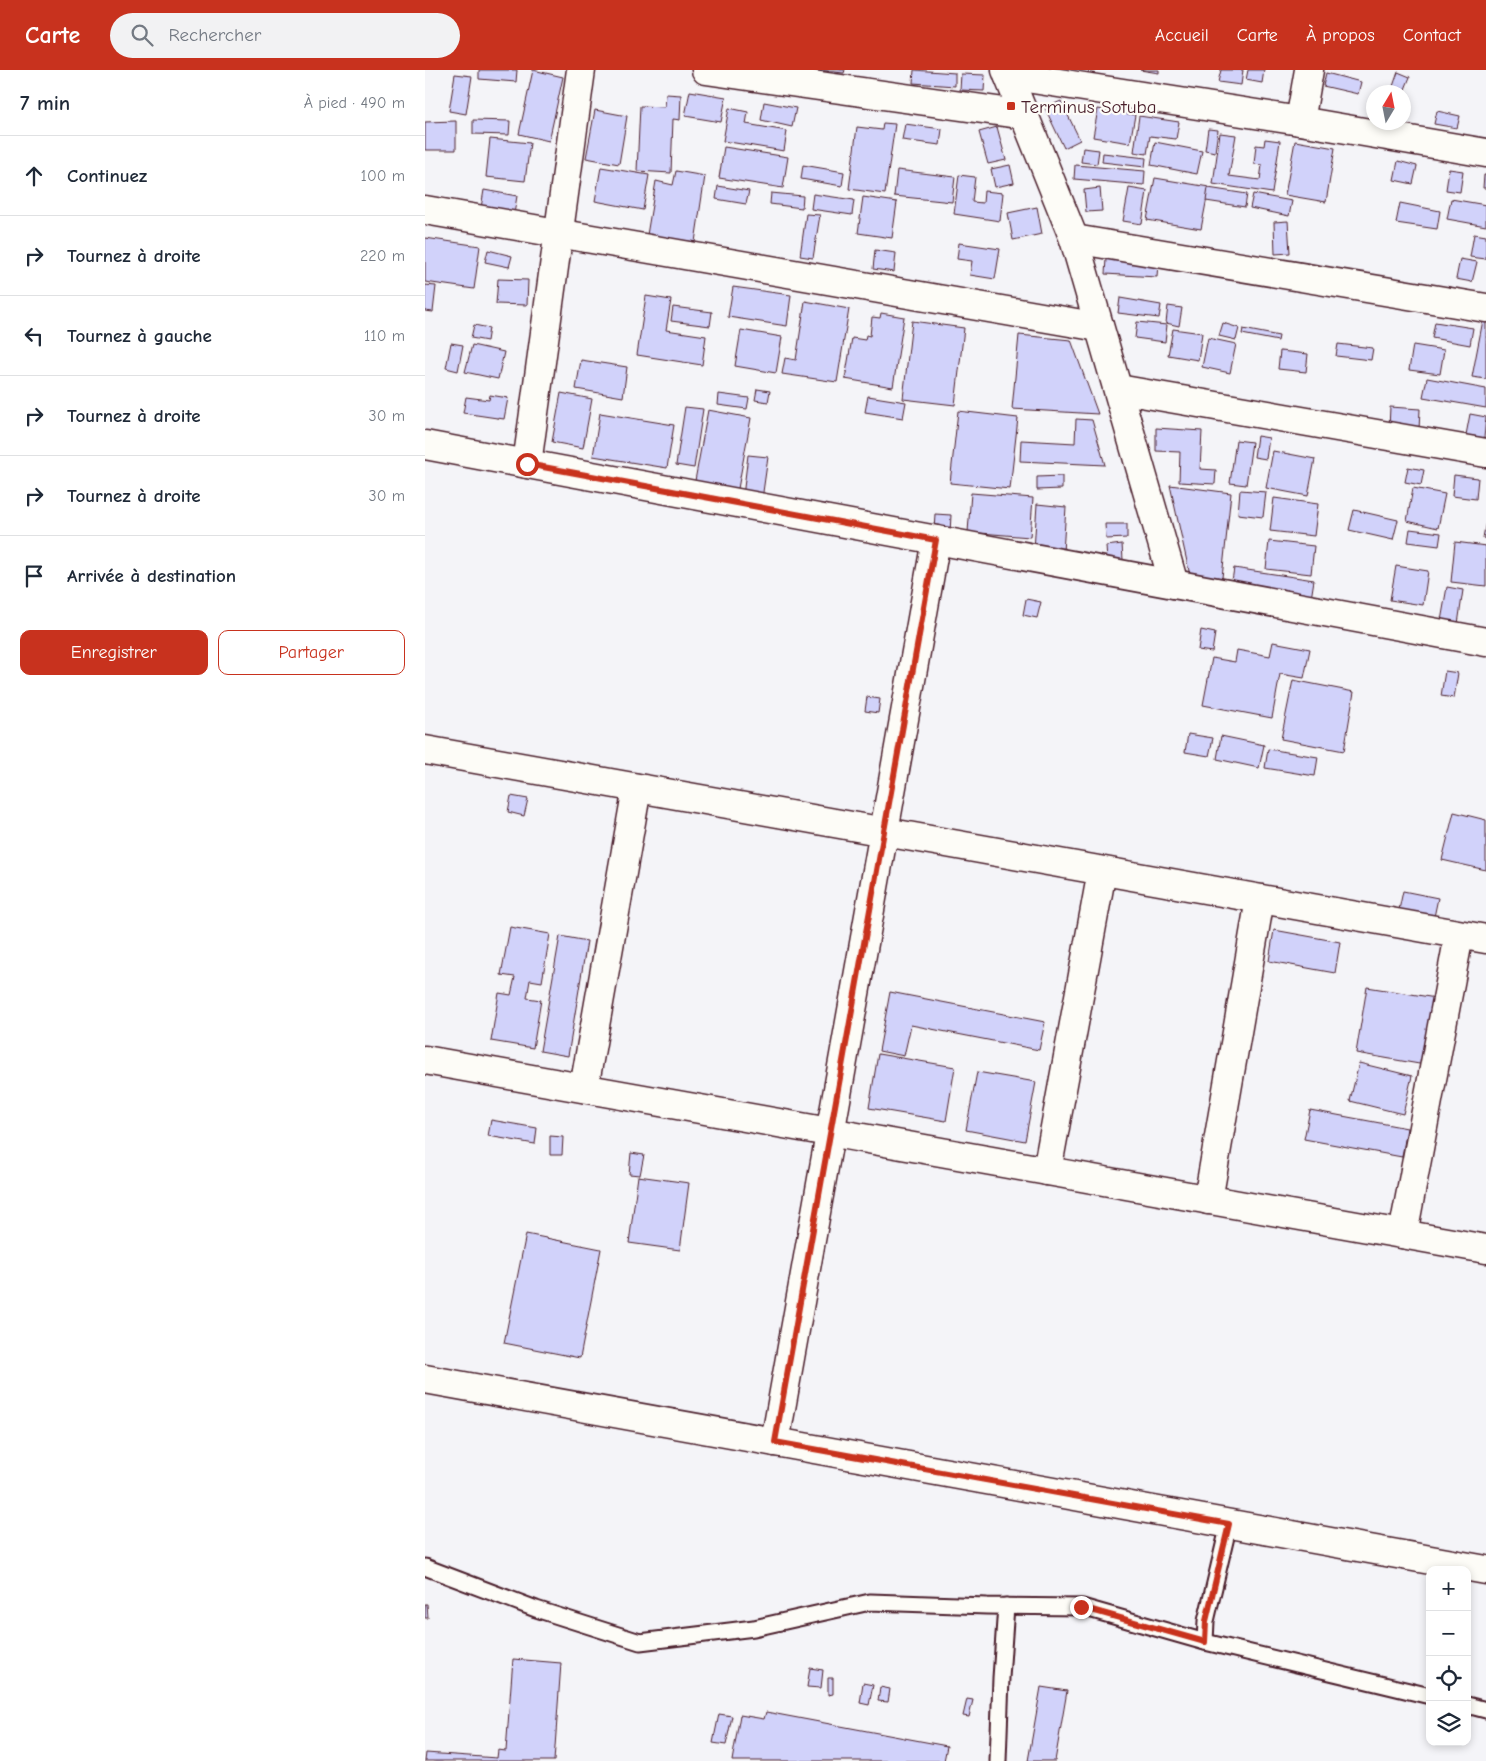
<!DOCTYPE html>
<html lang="fr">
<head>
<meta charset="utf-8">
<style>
  :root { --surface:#fff; --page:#f2f2f3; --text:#1f2937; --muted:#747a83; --line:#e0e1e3; --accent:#c8321e }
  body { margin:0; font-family:"Comic Neue",sans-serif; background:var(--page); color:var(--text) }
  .controls { position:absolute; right:15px; bottom:15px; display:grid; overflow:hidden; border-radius:10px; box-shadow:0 2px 8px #0003 }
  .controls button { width:45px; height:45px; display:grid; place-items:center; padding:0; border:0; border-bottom:1px solid var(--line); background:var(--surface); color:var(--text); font:25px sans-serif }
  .compass { position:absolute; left:941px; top:15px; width:45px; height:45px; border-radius:50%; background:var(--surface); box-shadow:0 2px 8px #0003; rotate:10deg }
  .stop { position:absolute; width:15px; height:15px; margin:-11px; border:4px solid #c8321e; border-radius:50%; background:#fff }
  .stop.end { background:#c8321e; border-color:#fff; box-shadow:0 1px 5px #0008 }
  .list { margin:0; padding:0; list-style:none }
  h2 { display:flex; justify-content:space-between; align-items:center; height:65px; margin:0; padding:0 20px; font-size:21px }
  h2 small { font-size:16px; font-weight:400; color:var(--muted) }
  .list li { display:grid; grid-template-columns:32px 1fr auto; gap:15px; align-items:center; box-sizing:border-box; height:80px; padding:0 20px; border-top:1px solid var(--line) }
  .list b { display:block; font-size:19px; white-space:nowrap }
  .list em { font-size:16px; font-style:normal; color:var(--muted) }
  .actions { display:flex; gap:10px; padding:15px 20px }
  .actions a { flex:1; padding:11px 0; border:1px solid var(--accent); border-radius:10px; text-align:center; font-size:18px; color:var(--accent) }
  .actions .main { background:var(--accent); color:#fff }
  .icon { flex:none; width:28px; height:28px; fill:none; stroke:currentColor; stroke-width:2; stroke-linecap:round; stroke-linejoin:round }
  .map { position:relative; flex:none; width:1061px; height:1691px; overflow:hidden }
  header { display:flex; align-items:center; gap:30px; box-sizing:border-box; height:70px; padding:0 25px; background:var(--accent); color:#fff }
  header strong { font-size:24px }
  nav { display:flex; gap:28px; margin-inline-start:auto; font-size:18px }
  .search { width:350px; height:45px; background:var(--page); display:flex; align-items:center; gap:12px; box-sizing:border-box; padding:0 18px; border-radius:28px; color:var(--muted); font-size:19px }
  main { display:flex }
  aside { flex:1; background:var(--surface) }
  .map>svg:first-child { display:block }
  .building { fill:#d1d2fa; stroke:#4a1f2b }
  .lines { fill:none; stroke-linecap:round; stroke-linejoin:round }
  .service-casing { stroke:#4a1f2b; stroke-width:19 }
  .minor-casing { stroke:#4a1f2b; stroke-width:31 }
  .service { stroke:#fdfcf7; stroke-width:15 }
  .minor { stroke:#fdfcf7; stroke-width:28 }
  .route { stroke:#c8321e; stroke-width:6 }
  .poi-dot { fill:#c8321e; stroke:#fdfcf7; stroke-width:2 }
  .labels { text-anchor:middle; stroke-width:4.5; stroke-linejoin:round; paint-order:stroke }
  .poi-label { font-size:19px; fill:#4a1f2b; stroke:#fdfcf7; text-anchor:start }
</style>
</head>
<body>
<header>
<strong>Carte</strong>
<div class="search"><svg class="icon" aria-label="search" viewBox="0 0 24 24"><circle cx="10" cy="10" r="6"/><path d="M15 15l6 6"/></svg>Rechercher</div>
<nav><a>Accueil</a><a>Carte</a><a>À propos</a><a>Contact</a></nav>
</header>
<main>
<aside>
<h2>7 min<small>À pied · 490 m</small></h2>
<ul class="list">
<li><svg class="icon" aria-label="ahead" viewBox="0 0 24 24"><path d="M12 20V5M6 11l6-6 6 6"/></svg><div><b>Continuez</b></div><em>100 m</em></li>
<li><svg class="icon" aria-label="right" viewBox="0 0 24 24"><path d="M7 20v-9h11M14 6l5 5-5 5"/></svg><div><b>Tournez à droite</b></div><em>220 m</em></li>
<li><svg class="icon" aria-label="left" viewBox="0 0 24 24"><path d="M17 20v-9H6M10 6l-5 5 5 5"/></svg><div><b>Tournez à gauche</b></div><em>110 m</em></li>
<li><svg class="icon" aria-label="right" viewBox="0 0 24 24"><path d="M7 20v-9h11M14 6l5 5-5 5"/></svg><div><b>Tournez à droite</b></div><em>30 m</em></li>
<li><svg class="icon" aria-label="right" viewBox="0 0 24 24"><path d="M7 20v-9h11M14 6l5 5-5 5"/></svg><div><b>Tournez à droite</b></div><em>30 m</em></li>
<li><svg class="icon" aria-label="arrive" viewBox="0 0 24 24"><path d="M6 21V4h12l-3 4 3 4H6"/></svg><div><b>Arrivée à destination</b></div></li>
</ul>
<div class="actions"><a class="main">Enregistrer</a><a>Partager</a></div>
</aside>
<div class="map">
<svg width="1061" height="1691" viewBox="0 0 1061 1691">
  <rect width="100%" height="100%" fill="#f4f4f8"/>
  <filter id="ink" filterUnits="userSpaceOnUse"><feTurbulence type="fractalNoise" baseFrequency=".02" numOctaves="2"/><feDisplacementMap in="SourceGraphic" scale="10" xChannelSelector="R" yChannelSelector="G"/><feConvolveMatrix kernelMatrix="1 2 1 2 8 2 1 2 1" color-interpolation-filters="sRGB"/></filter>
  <g filter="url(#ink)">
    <g class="building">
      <polygon points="54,0 92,0 91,12 54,9"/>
      <polygon points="108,0 138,7 124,71 94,64"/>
      <polygon points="389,0 420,0 419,3"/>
      <polygon points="489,0 530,3 530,16 488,13"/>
      <polygon points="715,0 734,0 734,3"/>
      <polygon points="796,0 818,0 816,15 793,12"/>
      <polygon points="823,0 839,0 837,13 821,10"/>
      <polygon points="973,2 985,7 978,24 978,22 966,22"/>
      <polygon points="901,3 936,12 933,24 898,16"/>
      <polygon points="30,4 47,6 41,44 24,41"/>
      <polygon points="536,4 560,5 559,21 535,20"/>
      <polygon points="265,21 301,27 296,52 260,46"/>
      <polygon points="241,24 256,25 255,50 248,49 246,103 212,101 215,36 240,37"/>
      <polygon points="636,31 655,70 639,78 620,38"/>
      <polygon points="339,32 371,38 367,57 336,50"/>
      <polygon points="304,38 323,42 321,54 362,61 359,81 298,71"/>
      <polygon points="673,39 710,45 705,73 668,67"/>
      <polygon points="170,40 202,46 194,94 161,88"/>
      <polygon points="1012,41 1035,46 1032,58 1009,54"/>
      <polygon points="714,46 754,52 751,69 725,66 722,84 709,82"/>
      <polygon points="48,50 85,51 84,65 48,64"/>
      <polygon points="31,51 31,80 0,80 0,52"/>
      <polygon points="458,53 470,54 460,124 424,119 432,57 457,60"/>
      <polygon points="480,54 517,59 515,75 477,70"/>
      <polygon points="572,57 581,90 563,94 554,62"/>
      <polygon points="783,59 793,60 790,82 780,80"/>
      <polygon points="795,63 811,65 804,106 835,110 837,95 829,94 831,75 839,76 840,69 855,71 847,123 788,114"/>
      <polygon points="65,69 105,73 100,111 61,107"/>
      <polygon points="870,71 910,78 901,132 860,125"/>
      <polygon points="730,72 777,81 772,104 726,95"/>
      <polygon points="299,77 363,87 358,118 294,108"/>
      <polygon points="658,78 674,80 672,94 656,92"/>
      <polygon points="678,83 721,88 720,97 677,92"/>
      <polygon points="973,91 992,96 988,114 969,110"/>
      <polygon points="378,95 419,102 417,116 376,109"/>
      <polygon points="585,95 589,113 570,117 566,99"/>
      <polygon points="650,95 720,101 719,115 649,109"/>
      <polygon points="176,97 224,105 218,140 170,131"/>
      <polygon points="1024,99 1038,101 1035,122 1021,120"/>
      <polygon points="472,100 530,107 527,132 469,126"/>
      <polygon points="251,101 280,106 270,172 222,165 231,111 248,115"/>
      <polygon points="534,105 550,107 547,132 558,133 559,121 578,123 575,151 529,144"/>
      <polygon points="1059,105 1061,105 1061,118 1058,118"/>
      <polygon points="730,108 784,117 776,159 722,150"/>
      <polygon points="293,116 324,121 321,134 291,129"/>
      <polygon points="675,118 677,141 661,142 659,120"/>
      <polygon points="704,118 722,121 717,154 698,151"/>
      <polygon points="783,118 822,124 820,137 781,131"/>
      <polygon points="59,120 92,126 89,144 56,138"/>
      <polygon points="346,123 378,126 377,138 345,134"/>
      <polygon points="388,124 429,130 427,145 386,139"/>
      <polygon points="828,124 867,131 864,146 825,138"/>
      <polygon points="438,127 472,132 467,168 433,163"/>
      <polygon points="1026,129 1061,135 1061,156 1022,149"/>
      <polygon points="975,133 1015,141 1012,159 971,153"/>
      <polygon points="612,137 617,164 588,170 583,143"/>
      <polygon points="381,144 395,145 388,188 375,186"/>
      <polygon points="863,151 865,183 850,184 849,152"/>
      <polygon points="1049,164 1061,166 1061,189 1045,187"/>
      <polygon points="0,168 55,176 49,219 0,212"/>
      <polygon points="534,173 575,179 570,209 545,205 547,191 532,189"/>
      <polygon points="63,180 87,186 84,197 60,192"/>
      <polygon points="450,180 471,183 469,202 448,199"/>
      <polygon points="681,189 733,192 732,207 680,204"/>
      <polygon points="1035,189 1052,192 1047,212 1031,209"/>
      <polygon points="73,209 103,210 102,235 71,234"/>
      <polygon points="0,215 11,216 8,242 0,241"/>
      <polygon points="308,217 366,225 362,256 303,247"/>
      <polygon points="221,226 246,230 241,260 281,266 277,295 212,285"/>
      <polygon points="695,228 736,235 734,248 693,243"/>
      <polygon points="380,231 424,239 412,312 357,304 360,288 371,290"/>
      <polygon points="743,236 757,238 754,256 741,253"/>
      <polygon points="248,237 287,242 285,256 246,251"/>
      <polygon points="456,243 479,247 468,317 420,309 427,268 440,270 441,265 445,266 447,247 455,248"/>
      <polygon points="1058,250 1061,251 1061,309 1047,307"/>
      <polygon points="487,251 539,258 530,335 478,329"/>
      <polygon points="712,252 742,255 740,272 710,268"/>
      <polygon points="1010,252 1048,258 1045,275 1007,268"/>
      <polygon points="798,253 814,258 811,270 794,266"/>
      <polygon points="49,255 64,258 62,271 46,268"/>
      <polygon points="748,259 777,263 773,290 743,285"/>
      <polygon points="818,259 854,266 853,271 817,264"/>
      <polygon points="316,260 357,267 351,303 310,296"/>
      <polygon points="594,265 646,270 673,344 587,339"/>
      <polygon points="783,268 811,274 805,303 777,297"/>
      <polygon points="26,273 38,275 33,301 21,298"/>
      <polygon points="913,274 948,278 946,290 911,286"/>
      <polygon points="47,275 79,282 73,309 40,302"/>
      <polygon points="988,275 1019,280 1015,304 984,300"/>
      <polygon points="855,281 883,284 881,302 853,299"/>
      <polygon points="156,290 202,297 198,327 151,319"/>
      <polygon points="1002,308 1061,319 1061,338 998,327"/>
      <polygon points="332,319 345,321 343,332 330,330"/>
      <polygon points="136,323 167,329 158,378 127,372"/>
      <polygon points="294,324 324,328 322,339 293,335"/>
      <polygon points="65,325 83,328 79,349 38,343 41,327 64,330"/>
      <polygon points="443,326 481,332 478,348 440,342"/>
      <polygon points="260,337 278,339 269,398 251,395"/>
      <polygon points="965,337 995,339 994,360 964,358"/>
      <polygon points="283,340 326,348 312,424 269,416"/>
      <polygon points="533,341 593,348 585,419 525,413"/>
      <polygon points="175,343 249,355 242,398 168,386"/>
      <polygon points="1045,344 1061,347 1059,368 1041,365"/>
      <polygon points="651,349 667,350 680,395 595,391 596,370 650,373"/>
      <polygon points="731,358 777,361 775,399 791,400 790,414 754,412 755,382 731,381"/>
      <polygon points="832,366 844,368 841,389 829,387"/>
      <polygon points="811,370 827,372 821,415 805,413"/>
      <polygon points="848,381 890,389 883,426 841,418"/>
      <polygon points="323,385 343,387 337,429 318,426"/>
      <polygon points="983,397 999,400 996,415 980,412"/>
      <polygon points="1029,405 1053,408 1051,429 1027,426"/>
      <polygon points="637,406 637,419 612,420 612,407"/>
      <polygon points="745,415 806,423 796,517 766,510"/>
      <polygon points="988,418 1020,424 1013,458 982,451"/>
      <polygon points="815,420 841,422 838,447 813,444"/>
      <polygon points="546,423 608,428 605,467 543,462"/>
      <polygon points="849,428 893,434 889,466 845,461"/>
      <polygon points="612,434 641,437 638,482 609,480"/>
      <polygon points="929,440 973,450 968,470 924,460"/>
      <polygon points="510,444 526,445 525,463 509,461"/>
      <polygon points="1061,451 1061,469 1058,468"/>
      <polygon points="680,454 702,454 702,468 681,469"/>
      <polygon points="985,459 1016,463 1014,476 983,472"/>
      <polygon points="844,471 889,476 886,504 841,499"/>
      <polygon points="1030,472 1061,476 1061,516 1026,512"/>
      <polygon points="697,474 698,490 682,491 681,476"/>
      <polygon points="971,496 1003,501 998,535 965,530"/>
      <polygon points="809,498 889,510 886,529 806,518"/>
      <polygon points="1022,517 1038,520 1033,554 1016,551"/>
      <polygon points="601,529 616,532 612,548 598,545"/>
      <polygon points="776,560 790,563 787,582 773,580"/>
      <polygon points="848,572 885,579 879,608 855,604 847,648 778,635 787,588 810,592 812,580 845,586"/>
      <polygon points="1020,601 1033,603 1029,628 1016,626"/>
      <polygon points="868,610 929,622 919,681 856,669"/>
      <polygon points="442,627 455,629 453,643 440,641"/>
      <polygon points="763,664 788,668 784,686 760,682"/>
      <polygon points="796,666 839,675 834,698 792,689"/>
      <polygon points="843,679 893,687 890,706 840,698"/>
      <polygon points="86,726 103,729 99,746 83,742"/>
      <polygon points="1029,742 1061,750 1061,800 1017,790"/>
      <polygon points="978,821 1013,828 1009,847 974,840"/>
      <polygon points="85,857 125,864 117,912 105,910 102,928 116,930 108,978 66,971 74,923 86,925 90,907 76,905"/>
      <polygon points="849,860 915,872 910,903 844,891"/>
      <polygon points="135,866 162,871 143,986 115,981"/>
      <polygon points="942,917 1011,928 1000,995 931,983"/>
      <polygon points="465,922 620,952 614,980 486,955 479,986 454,981"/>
      <polygon points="453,984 530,997 521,1051 444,1038"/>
      <polygon points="934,993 987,1006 978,1044 925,1031"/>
      <polygon points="552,1002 611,1012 600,1071 541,1060"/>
      <polygon points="885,1040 982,1058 977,1087 879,1069"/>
      <polygon points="66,1050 112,1058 110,1074 63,1066"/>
      <polygon points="125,1066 138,1067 137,1085 125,1085"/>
      <polygon points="206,1083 219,1085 215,1105 204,1104"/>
      <polygon points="213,1106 264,1113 255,1180 204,1173"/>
      <polygon points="101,1164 176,1179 155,1288 79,1273"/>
      <polygon points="0,1534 2,1534 3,1548 0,1548"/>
      <polygon points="88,1589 136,1593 129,1691 0,1691 1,1683 72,1688 73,1680 81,1681"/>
      <polygon points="385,1598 398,1600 396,1618 382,1617"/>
      <polygon points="403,1608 408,1608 408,1624 403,1625"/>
      <polygon points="438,1613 448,1615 444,1635 435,1633"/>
      <polygon points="455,1617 465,1619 463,1632 453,1631"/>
      <polygon points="616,1617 642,1621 630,1691 603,1691"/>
      <polygon points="542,1629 548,1630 544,1647 538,1646"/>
      <polygon points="341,1642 522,1676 519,1691 307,1691 315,1645 339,1649"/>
      <polygon points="294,1644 307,1646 301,1675 288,1673"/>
    </g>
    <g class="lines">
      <defs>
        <g id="service">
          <polyline points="0,1497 111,1539 215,1572 329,1558 445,1532 562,1536 657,1537 780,1572 781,1551 804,1454"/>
          <polyline points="780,1572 1005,1626"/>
          <polyline points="1042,1635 1061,1640"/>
          <polyline points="573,1691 576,1608 581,1536"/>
        </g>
        <g id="minor">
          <polyline points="281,0 600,45"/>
          <polyline points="581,0 649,169 749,514"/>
          <polyline points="583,5 875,51 1061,83"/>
          <polyline points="875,51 884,0"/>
          <polyline points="0,140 674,257"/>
          <polyline points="649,169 1061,238"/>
          <polyline points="693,319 1061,383"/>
          <polyline points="0,375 1061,572"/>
          <polyline points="102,394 156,0"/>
          <polyline points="0,680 1061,869"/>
          <polyline points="0,990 1061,1179"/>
          <polyline points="159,1018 212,718"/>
          <polyline points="622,1101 677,801"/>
          <polyline points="783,1130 835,829"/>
          <polyline points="978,1164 1034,865"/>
          <polyline points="0,1309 1061,1500"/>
          <polyline points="350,1372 511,470"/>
        </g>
      </defs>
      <use href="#service" class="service-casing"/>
      <use href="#minor" class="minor-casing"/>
      <use href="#service" class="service"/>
      <use href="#minor" class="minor"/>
    </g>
  </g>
  <g class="lines" filter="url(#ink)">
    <polyline class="route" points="102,394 511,470 350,1372 804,1454 781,1551 780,1572 656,1537"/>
  </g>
  <rect class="poi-dot" x="581" y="31" width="10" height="10" rx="2.5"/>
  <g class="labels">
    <g class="poi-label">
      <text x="596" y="43">Terminus Sotuba</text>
    </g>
  </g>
</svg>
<div class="controls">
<button>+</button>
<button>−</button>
<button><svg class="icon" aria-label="locate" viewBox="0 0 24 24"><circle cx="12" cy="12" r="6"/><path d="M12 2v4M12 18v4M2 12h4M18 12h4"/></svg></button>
<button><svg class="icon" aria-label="layers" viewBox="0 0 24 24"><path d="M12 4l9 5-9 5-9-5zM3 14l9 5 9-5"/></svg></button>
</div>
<svg class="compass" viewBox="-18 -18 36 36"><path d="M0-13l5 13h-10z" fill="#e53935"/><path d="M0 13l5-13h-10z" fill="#747a83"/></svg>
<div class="stop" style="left:102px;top:394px"></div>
<div class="stop end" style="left:656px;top:1537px"></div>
</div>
</main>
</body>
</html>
